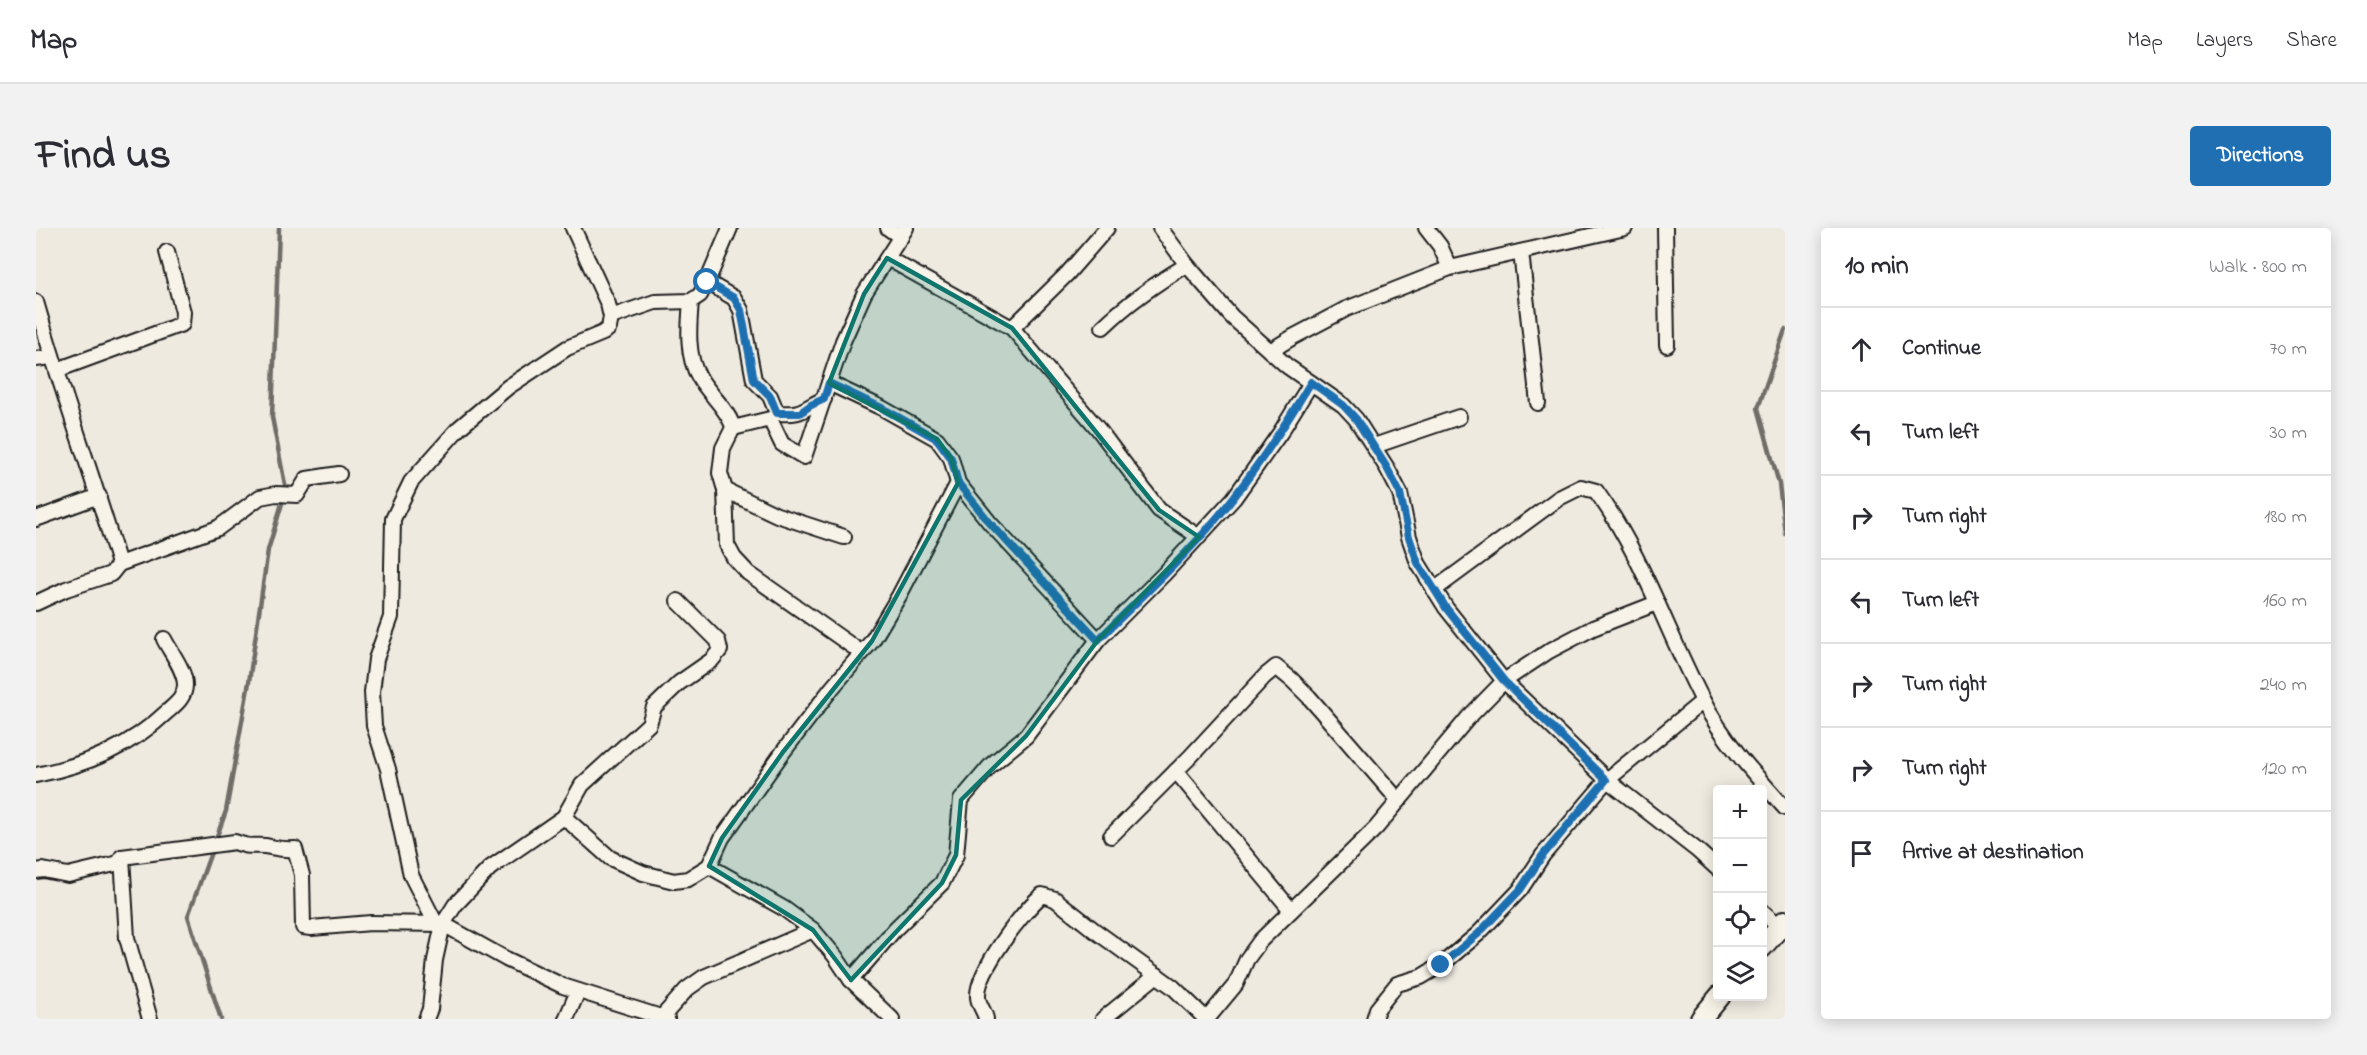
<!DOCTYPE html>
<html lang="en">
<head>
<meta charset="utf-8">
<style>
  :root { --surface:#fff; --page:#f2f2f3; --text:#2b2b33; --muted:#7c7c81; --line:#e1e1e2; --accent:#1f6fb2 }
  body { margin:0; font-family:"Indie Flower",sans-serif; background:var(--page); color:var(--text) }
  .controls { position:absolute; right:18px; bottom:18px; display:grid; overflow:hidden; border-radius:6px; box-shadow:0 3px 15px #0003 }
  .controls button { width:54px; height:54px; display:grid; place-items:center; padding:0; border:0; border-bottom:2px solid var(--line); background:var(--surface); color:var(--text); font:30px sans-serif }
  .stop { position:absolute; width:18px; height:18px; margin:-14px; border:4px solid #1f6fb2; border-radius:50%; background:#fff }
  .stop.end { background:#1f6fb2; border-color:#fff; box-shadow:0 2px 6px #0008 }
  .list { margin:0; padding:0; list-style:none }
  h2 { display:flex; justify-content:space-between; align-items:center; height:78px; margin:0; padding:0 24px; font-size:26px }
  h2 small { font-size:20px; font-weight:400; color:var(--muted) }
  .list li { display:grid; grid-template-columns:39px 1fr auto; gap:18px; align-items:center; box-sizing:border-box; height:84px; padding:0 24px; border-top:2px solid var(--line) }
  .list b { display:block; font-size:22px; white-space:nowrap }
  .list em { font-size:20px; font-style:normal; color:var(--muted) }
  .icon { flex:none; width:33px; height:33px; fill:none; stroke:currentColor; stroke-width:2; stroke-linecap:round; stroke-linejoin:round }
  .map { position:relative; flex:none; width:1749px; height:791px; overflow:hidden; border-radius:6px }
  header { display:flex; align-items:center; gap:36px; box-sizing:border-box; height:84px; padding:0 30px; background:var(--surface); border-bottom:2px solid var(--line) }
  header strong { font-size:28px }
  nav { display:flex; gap:33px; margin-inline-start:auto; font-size:21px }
  .intro { display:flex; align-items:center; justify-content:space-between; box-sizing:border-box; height:144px; padding:0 36px }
  h1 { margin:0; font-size:42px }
  .button { padding:15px 27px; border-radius:6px; background:var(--accent); color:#fff; font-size:21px; font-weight:700 }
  main { display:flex; gap:36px; padding:0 36px }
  aside { flex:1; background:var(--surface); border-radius:6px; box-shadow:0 3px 15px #0003 }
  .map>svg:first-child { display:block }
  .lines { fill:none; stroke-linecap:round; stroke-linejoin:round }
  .stream { stroke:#6f6d69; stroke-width:4.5 }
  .minor-casing { stroke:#1c1c1c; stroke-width:18 }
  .secondary-casing { stroke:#1c1c1c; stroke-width:24 }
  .minor { stroke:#f7f3e8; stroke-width:14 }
  .secondary { stroke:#f7f3e8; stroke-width:20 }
  .route { stroke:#1f6fb2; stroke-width:8 }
  .marked { fill:#0f766e; fill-opacity:0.2; stroke:#0f766e; stroke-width:4.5; stroke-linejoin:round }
</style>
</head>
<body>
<header>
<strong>Map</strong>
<nav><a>Map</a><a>Layers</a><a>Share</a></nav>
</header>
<div class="intro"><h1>Find us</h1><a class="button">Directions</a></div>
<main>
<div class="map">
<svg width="1749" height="791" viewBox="0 0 1749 791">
  <rect width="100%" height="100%" fill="#eeeae0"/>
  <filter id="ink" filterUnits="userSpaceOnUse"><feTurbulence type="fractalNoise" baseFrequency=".0167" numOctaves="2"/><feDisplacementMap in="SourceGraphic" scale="12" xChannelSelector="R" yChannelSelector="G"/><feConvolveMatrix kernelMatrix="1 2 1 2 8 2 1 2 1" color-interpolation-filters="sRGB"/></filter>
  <g filter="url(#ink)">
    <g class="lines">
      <g class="stream">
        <polyline points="1749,102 1722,180 1743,256 1749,305"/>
        <polyline points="185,791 152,688 190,583 213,454 232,322 250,262 236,189 243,0"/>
      </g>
      <defs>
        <g id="minor">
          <polyline points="852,0 865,9"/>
          <polyline points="1124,0 1151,37 1196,89 1251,138 1307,177 1320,191 1351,240 1364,265 1373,309 1382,335 1410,380 1468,453 1571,552 1662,623 1682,641"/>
          <polyline points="1390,0 1404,18 1414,40"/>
          <polyline points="1629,0 1631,117"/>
          <polyline points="1485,24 1502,175"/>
          <polyline points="851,30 976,100 1063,202 1123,282 1163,309"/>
          <path d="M671 54 698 70 705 82 718 152 734 168 741 185C768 187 766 181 788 171"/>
          <path d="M655 73C653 97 650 128 663 149 672 165 689 178 696 196L697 200 687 220 684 245 689 262 691 317 698 330 712 345 826 425"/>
          <path d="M0 74C25 162 57 248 83 336"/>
          <polyline points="575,89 619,74 655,73 664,67 671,54 694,0"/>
          <path d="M1067 99C1093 74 1120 55 1151 37"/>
          <polyline points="976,100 1031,46 1071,0"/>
          <polyline points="1234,123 1257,109 1310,81 1414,40 1589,0"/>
          <polyline points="0,131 15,129"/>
          <polyline points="21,142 146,96 147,84 131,24"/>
          <polyline points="793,155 846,180 901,211 915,230 922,255 954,295 1062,412"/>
          <polyline points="697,200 734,191 746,216 768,229 807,113 828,66 870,0"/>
          <polyline points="1338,218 1423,189"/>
          <polyline points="689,262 741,287 808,309"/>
          <polyline points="0,291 63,268"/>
          <path d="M1398 362 1523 270 1545 259 1560 263C1606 326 1630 402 1666 471 1686 511 1719 547 1749 580"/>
          <polyline points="0,375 30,361 75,346 83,336 182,300 224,269 240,266 261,267 271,251 303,246"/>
          <polyline points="1140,543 1255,682"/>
          <path d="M0 547C51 537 94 519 132 483 140 476 149 469 149 457 149 442 135 425 128 411"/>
          <polyline points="528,589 574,630 607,645 638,653 652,651 673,638 747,680 777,702 799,728 815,752 856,791"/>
          <polyline points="1075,608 1154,529 1229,448 1240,439 1256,452 1273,469 1363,573"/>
          <polyline points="86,629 91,710 114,791"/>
          <polyline points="673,638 686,610 747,524 796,460 836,413 863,368 922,255"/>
          <path d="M0 643 7 642 32 647 83 635 86 629 199 614C215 620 214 617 229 618 241 620 244 622 259 621L266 647 267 699 275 700 335 695 407 696 470 731 527 758 631 791"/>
          <polyline points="1726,683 1744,699"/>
          <polyline points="399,694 375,647 352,541 338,498 336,464 340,431 355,389 357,291 375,254 423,200 472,159 531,120 567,105 573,100 575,89 572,76 537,0"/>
          <polyline points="815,752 859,701 906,655 920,627 925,572 955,537 990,508 1062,412 1128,346 1198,270 1244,205 1275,155"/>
          <polyline points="626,789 651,761 668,749 777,702"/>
          <polyline points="390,791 394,781 399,732 407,696 419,677 454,640 528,589 546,557 613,496 618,479 643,455 676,432 684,422 682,413 642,373"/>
          <polyline points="530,791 542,763"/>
          <path d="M950 791C949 784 942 776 942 769 940 744 987 683 1006 667L1019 671 1058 702 1137 759 1170 791"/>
          <polyline points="1067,791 1121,747"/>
          <polyline points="1171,791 1200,756 1211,731 1225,712 1340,600 1432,490 1468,453 1513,423 1557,400 1621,375"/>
          <polyline points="1338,791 1341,781 1361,756 1385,749 1405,737 1442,706 1484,662 1507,627 1571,552 1667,473"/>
        </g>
        <g id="secondary">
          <polyline points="1726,719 1749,693"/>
          <polyline points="1665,791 1684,768"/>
        </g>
      </defs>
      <use href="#minor" class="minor-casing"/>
      <use href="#secondary" class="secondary-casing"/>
      <use href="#minor" class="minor"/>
      <use href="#secondary" class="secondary"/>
    </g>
  </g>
  <g class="lines" filter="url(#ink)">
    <path class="route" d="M671 54 698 70 705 82 718 152 734 168 741 185H764L775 177 788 171 793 155 846 180 901 211 915 230 922 255 954 295 1062 412C1108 366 1158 321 1198 269 1226 232 1251 194 1275 154L1307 177 1320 191 1351 240 1364 265 1373 309 1382 335 1410 380 1468 453 1570 552 1507 627 1484 662 1442 706 1405 737"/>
  </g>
  <path class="marked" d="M851 30 976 100 1123 282 1163 309 1062 412 990 508 925 572 920 627 906 655 815 752 777 702 673 638 686 610 747 524 836 413 922 255 915 230 901 211 793 155 828 66Z"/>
</svg>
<div class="controls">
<button>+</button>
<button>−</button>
<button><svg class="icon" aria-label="locate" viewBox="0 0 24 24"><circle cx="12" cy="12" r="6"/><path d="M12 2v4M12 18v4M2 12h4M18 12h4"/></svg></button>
<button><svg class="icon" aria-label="layers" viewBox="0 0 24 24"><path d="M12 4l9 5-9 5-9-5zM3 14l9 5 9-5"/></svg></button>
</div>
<div class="stop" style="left:671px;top:54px"></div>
<div class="stop end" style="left:1405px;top:737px"></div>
</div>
<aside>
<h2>10 min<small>Walk · 800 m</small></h2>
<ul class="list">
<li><svg class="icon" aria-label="ahead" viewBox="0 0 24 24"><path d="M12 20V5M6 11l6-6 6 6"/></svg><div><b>Continue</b></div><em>70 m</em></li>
<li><svg class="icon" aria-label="left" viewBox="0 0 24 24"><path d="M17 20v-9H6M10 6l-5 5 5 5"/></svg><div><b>Turn left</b></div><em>30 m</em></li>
<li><svg class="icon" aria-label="right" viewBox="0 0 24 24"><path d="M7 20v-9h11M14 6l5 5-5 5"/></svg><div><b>Turn right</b></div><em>180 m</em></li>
<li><svg class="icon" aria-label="left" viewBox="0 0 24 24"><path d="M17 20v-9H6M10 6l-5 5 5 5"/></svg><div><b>Turn left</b></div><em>160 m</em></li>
<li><svg class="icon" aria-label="right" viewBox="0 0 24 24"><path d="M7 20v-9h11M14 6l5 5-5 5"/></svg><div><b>Turn right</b></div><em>240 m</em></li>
<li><svg class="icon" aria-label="right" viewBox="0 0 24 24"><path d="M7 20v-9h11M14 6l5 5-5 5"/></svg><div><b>Turn right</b></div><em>120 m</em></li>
<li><svg class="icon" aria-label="arrive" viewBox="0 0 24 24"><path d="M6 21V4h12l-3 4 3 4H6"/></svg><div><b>Arrive at destination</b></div></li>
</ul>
</aside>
</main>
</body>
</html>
